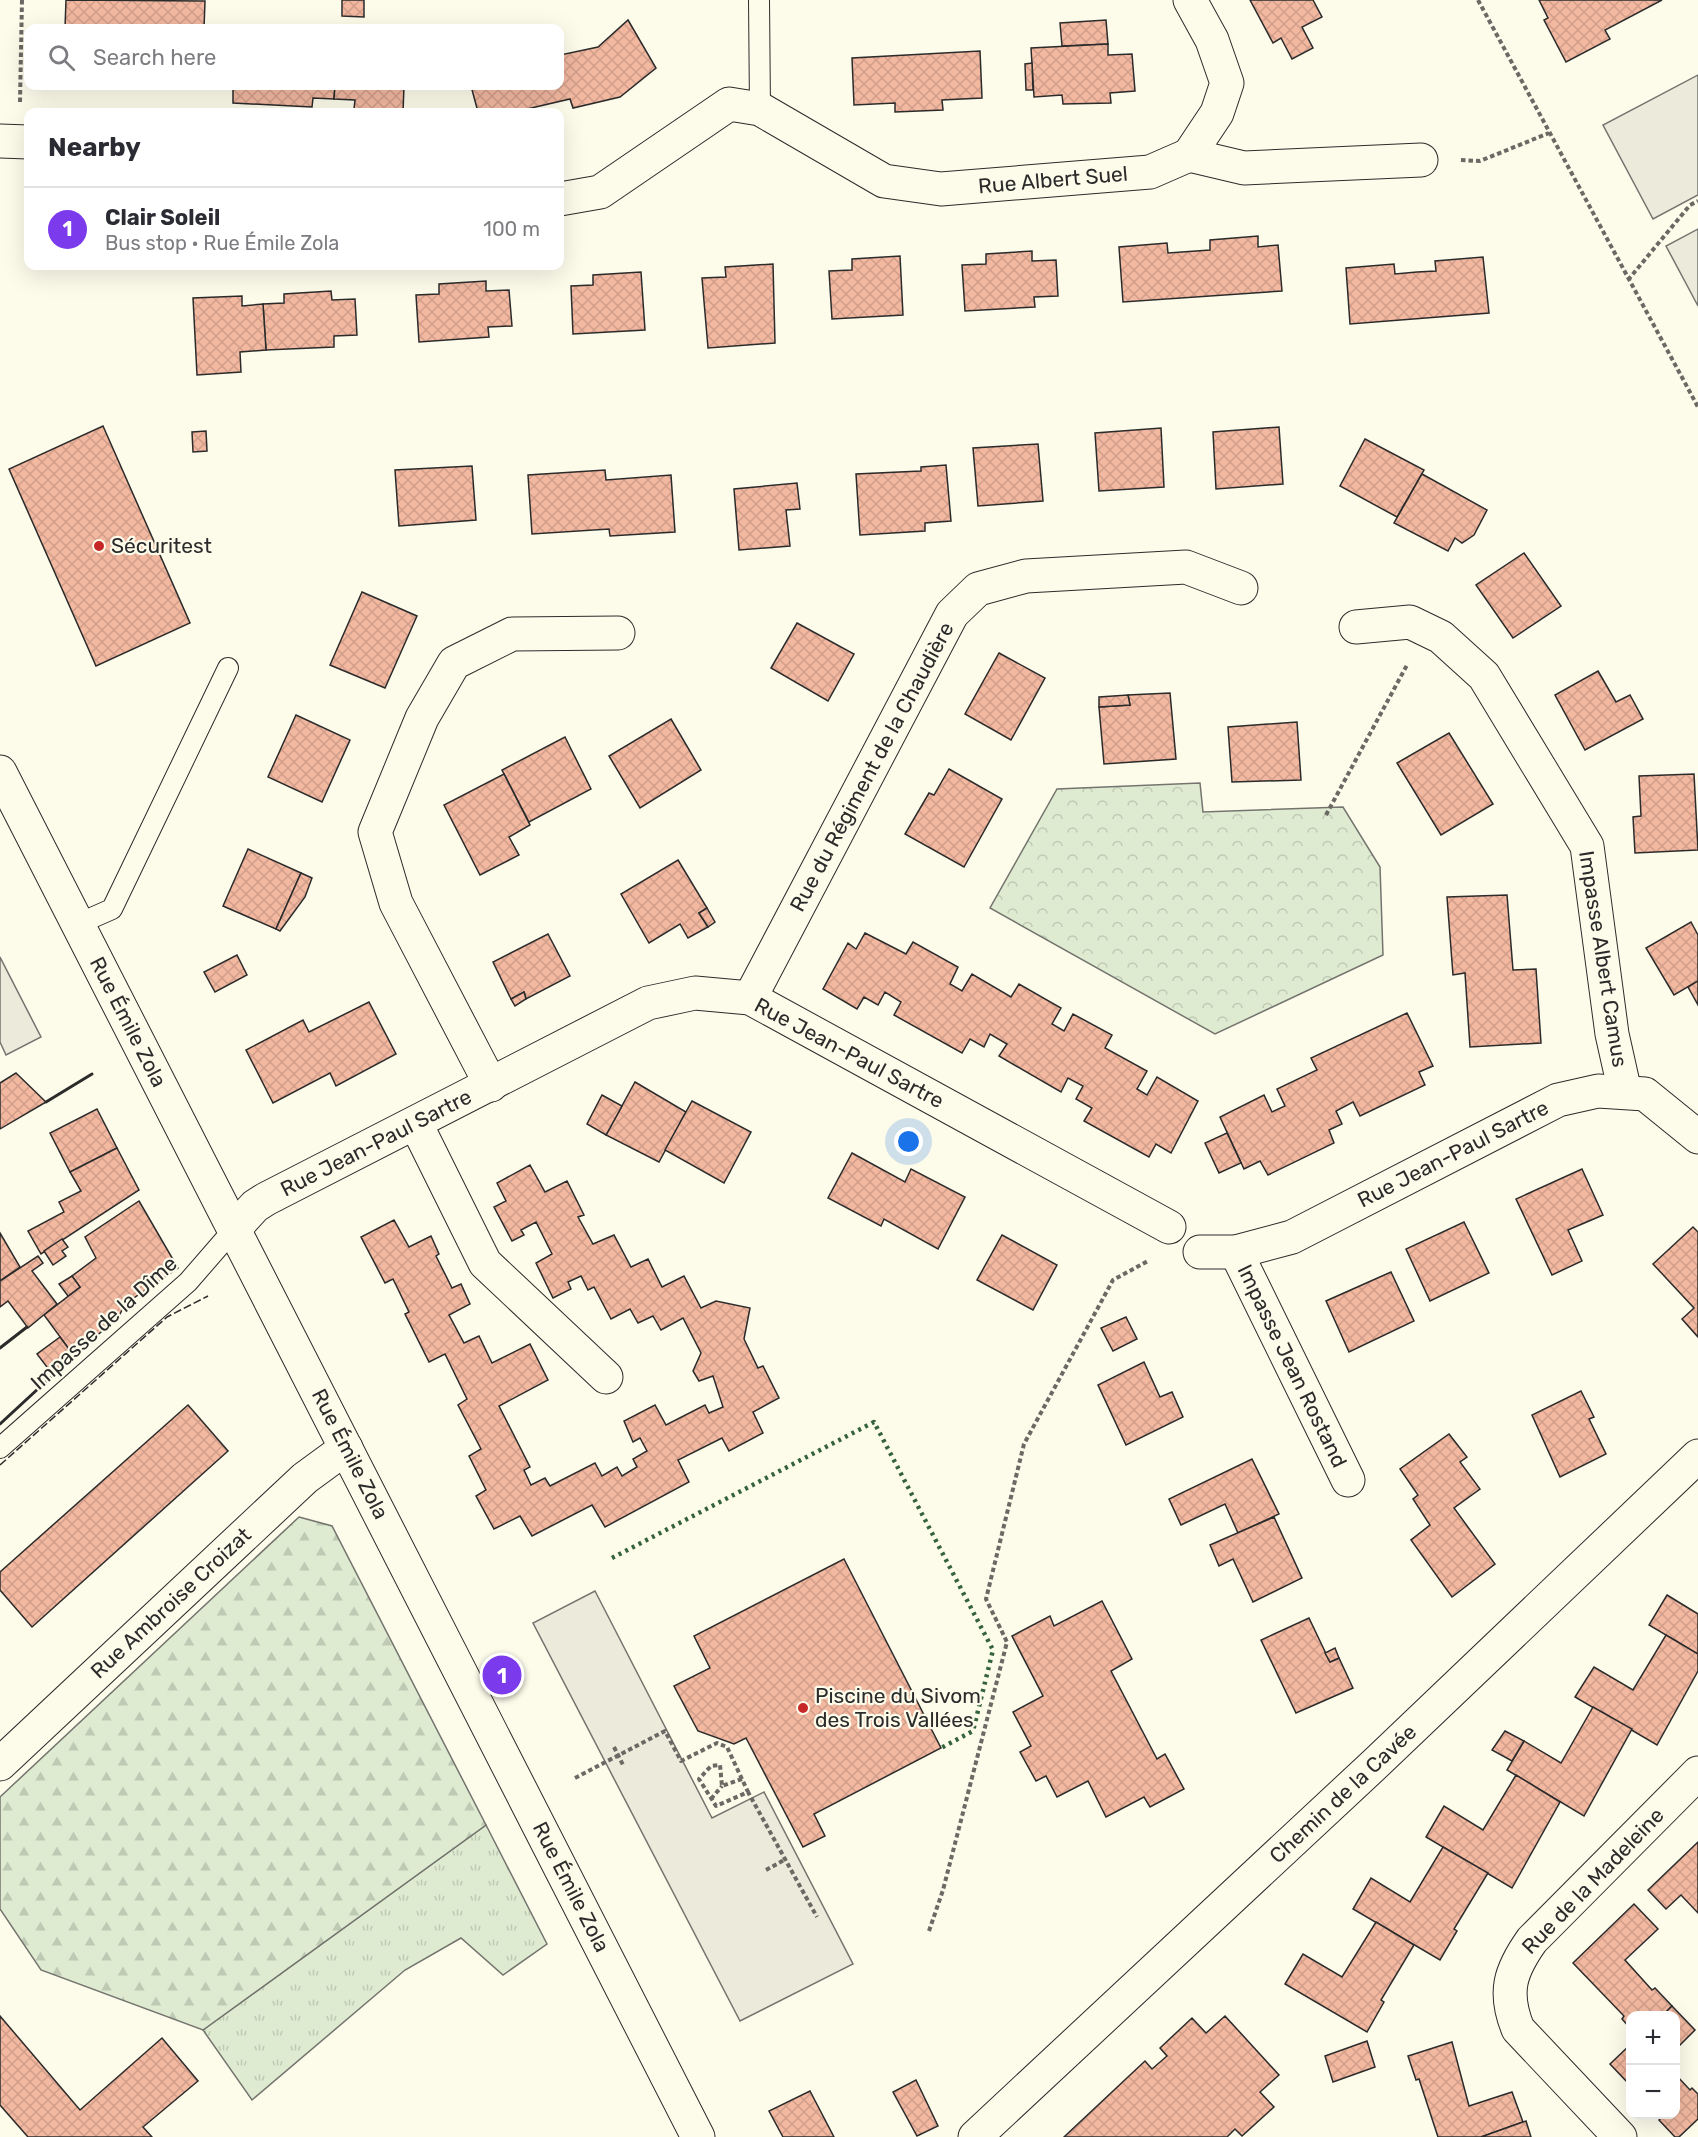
<!DOCTYPE html>
<html lang="en">
<head>
<meta charset="utf-8">
<style>
  :root { --surface:#fff; --page:#f2f2f3; --text:#2b2b33; --muted:#7c7c81; --line:#e1e1e2; --accent:#7c3aed }
  body { margin:0; font-family:Rubik,sans-serif; background:var(--page); color:var(--text) }
  .controls { position:absolute; right:18px; bottom:18px; display:grid; overflow:hidden; border-radius:12px; box-shadow:0 6px 24px #0002 }
  .controls button { width:54px; height:54px; display:grid; place-items:center; padding:0; border:0; border-bottom:2px solid var(--line); background:var(--surface); color:var(--text); font:30px sans-serif }
  .you { position:absolute; left:909px; top:1142px; width:21px; height:21px; margin:-15px; border:4px solid #fff; border-radius:50%; background:#1a73e8; box-shadow:0 0 0 9px #1a73e833 }
  .badge { display:grid; place-items:center; width:39px; height:39px; border-radius:50%; background:var(--accent); color:#fff; font-size:20px; font-weight:700 }
  .pin { position:absolute; translate:-50% -50%; border:3px solid #fff; box-shadow:0 2px 6px #0006 }
  .list { margin:0; padding:0; list-style:none }
  h2 { display:flex; justify-content:space-between; align-items:center; height:78px; margin:0; padding:0 24px; font-size:26px }
  h2 small { font-size:20px; font-weight:400; color:var(--muted) }
  .list li { display:grid; grid-template-columns:39px 1fr auto; gap:18px; align-items:center; box-sizing:border-box; height:84px; padding:0 24px; border-top:2px solid var(--line) }
  .list b { display:block; font-size:22px; white-space:nowrap }
  .list p { margin:0; font-size:20px; white-space:nowrap; color:var(--muted) }
  .list em { font-size:20px; font-style:normal; color:var(--muted) }
  .icon { flex:none; width:33px; height:33px; fill:none; stroke:currentColor; stroke-width:2; stroke-linecap:round; stroke-linejoin:round }
  .map { position:relative; flex:none; width:1698px; height:2137px; overflow:hidden }
  .search { position:absolute; background:var(--surface); box-shadow:0 6px 24px #0002; left:24px; top:24px; width:540px; height:66px; display:flex; align-items:center; gap:15px; box-sizing:border-box; padding:0 21px; border-radius:12px; color:var(--muted); font-size:22px }
  .panel { position:absolute; background:var(--surface); box-shadow:0 6px 24px #0002; left:24px; top:108px; width:540px; height:162px; border-radius:12px }
  .map>svg:first-child { display:block }
  .grass { fill:url(#grass-tufts); stroke:#74746e; stroke-width:1.5 }
  .forest { fill:url(#forest-firs); stroke:#74746e; stroke-width:1.5 }
  .park { fill:url(#park-crowns); stroke:#74746e; stroke-width:1.5 }
  .parking { fill:#eceadb; stroke:#74746e; stroke-width:1.5 }
  .building { fill:url(#building-cross-hatch); stroke:#2b2b2b; stroke-width:1.5 }
  .lines { fill:none; stroke-linecap:round; stroke-linejoin:round }
  .service-casing { stroke:#2b2b2b; stroke-width:22 }
  .minor-casing { stroke:#2b2b2b; stroke-width:35 }
  .tertiary-casing { stroke:#2b2b2b; stroke-width:35 }
  .secondary-casing { stroke:#2b2b2b; stroke-width:35 }
  .path { stroke:#6a6964; stroke-width:4; stroke-dasharray:4.5 3; stroke-linecap:butt }
  .service { stroke:#fdfbea; stroke-width:20 }
  .minor { stroke:#fdfbea; stroke-width:33 }
  .tertiary { stroke:#fdfbea; stroke-width:33 }
  .secondary { stroke:#fdfbea; stroke-width:33 }
  .hedge { stroke:#34623c; stroke-width:4.5; stroke-dasharray:3 4.5; stroke-linecap:butt }
  .fence { stroke:#2b2b2b; stroke-width:1.5; stroke-dasharray:8 3; stroke-linecap:butt }
  .wall { stroke:#2b2b2b; stroke-width:3 }
  .poi-dot { fill:#c62828; stroke:#fdfbea; stroke-width:2 }
  .labels { text-anchor:middle; stroke-width:4.5; stroke-linejoin:round; paint-order:stroke }
  .street-label { font-size:21px; fill:#2b2b2b; stroke:#fdfbea }
  .poi-label { font-size:21px; fill:#2b2b2b; stroke:#fdfbea; text-anchor:start }
</style>
</head>
<body>
<div class="map">
<svg width="1698" height="2137" viewBox="0 0 1698 2137">
  <defs>
    <pattern id="grass-tufts" width="24" height="20" patternUnits="userSpaceOnUse" patternTransform="scale(1.5)"><rect width="24" height="20" fill="#deebd1"/><path d="M3 7l-1-3M5 7V3M7 7l1-3M15 17l-1-3M17 17v-4M19 17l1-3" fill="none" stroke="#bfcab4"/></pattern>
    <pattern id="forest-firs" width="22" height="20" patternUnits="userSpaceOnUse" patternTransform="scale(1.5)"><rect width="22" height="20" fill="#deebd1"/><path d="M5 1l3.5 6h-7zM16 11l3.5 6h-7z" fill="#bfcab4"/></pattern>
    <pattern id="park-crowns" width="20" height="18" patternUnits="userSpaceOnUse" patternTransform="scale(1.5)"><rect width="20" height="18" fill="#deebd1"/><path d="M2 6a3 3 0 1 1 6 0M12 15a3 3 0 1 1 6 0" fill="none" stroke="#bfcab4"/></pattern>
    <pattern id="building-cross-hatch" width="8" height="8" patternUnits="userSpaceOnUse" patternTransform="scale(1.5)"><rect width="8" height="8" fill="#f2b8a0"/><path d="M0 0l8 8M0 8l8-8" fill="none" stroke="#d09e8a"/></pattern>
  </defs>
  <rect width="100%" height="100%" fill="#fdfbea"/>
  <polygon class="grass" points="486,1825 547,1944 503,1975 461,1938 405,1970 252,2100 203,2030"/>
  <polygon class="forest" points="299,1517 332,1526 486,1825 203,2030 41,1970 0,1909 0,1797"/>
  <polygon class="park" points="1200,783 1203,812 1343,807 1380,867 1383,955 1215,1034 990,908 1057,789"/>
  <g class="parking">
    <polygon points="1698,75 1698,195 1653,219 1603,125"/>
    <polygon points="1698,229 1698,306 1666,246"/>
    <polygon points="0,957 41,1037 6,1055 0,1042"/>
    <polygon points="595,1591 712,1818 764,1792 853,1964 740,2021 533,1623"/>
  </g>
  <g class="building">
    <polygon points="66,0 205,1 204,28 65,28"/>
    <polygon points="342,0 364,0 364,17 342,16"/>
    <polygon points="1250,0 1313,0 1322,17 1302,27 1313,48 1292,59 1281,38 1273,43"/>
    <polygon points="1539,0 1662,0 1605,30 1610,39 1566,62 1544,20 1548,18"/>
    <polygon points="628,20 656,68 620,97 573,108 570,99 527,109 528,112 478,112 471,86 560,86 560,55 598,47"/>
    <polygon points="1106,20 1108,44 1062,46 1060,23"/>
    <polygon points="1108,44 1108,55 1132,54 1135,91 1110,93 1111,103 1063,104 1062,95 1034,97 1031,48"/>
    <polygon points="980,51 982,98 942,100 943,110 895,112 895,103 854,105 852,58"/>
    <polygon points="1032,63 1033,90 1026,90 1025,64"/>
    <polygon points="233,86 335,86 334,99 313,98 312,107 233,103"/>
    <polygon points="335,86 404,86 403,112 354,109 355,100 334,99"/>
    <polygon points="1258,236 1258,247 1278,245 1282,291 1123,302 1119,247 1167,243 1168,253 1210,250 1210,240"/>
    <polygon points="1032,251 1032,261 1056,260 1058,296 1034,297 1035,307 965,311 962,265 986,264 986,254"/>
    <polygon points="900,256 903,315 832,319 829,271 852,270 852,259"/>
    <polygon points="1483,257 1489,313 1350,324 1346,268 1394,264 1395,274 1417,272 1436,271 1435,261"/>
    <polygon points="773,264 775,343 708,348 702,278 726,277 725,267"/>
    <polygon points="641,272 645,330 573,334 571,286 593,285 593,275"/>
    <polygon points="486,281 486,291 509,290 512,326 488,327 489,337 419,342 416,295 439,294 439,284"/>
    <polygon points="331,291 332,300 355,299 357,335 334,336 334,347 266,350 263,304 284,303 284,294"/>
    <polygon points="242,296 242,306 263,304 266,350 240,352 241,372 197,375 193,298"/>
    <polygon points="103,426 190,623 96,666 9,469"/>
    <polygon points="1279,427 1283,484 1216,489 1213,432"/>
    <polygon points="1161,428 1164,487 1099,491 1095,433"/>
    <polygon points="206,431 207,451 193,452 192,432"/>
    <polygon points="1365,439 1424,470 1397,517 1340,486"/>
    <polygon points="1038,444 1043,501 978,506 973,448"/>
    <polygon points="946,465 951,521 925,523 925,531 860,535 856,474 921,471 921,467"/>
    <polygon points="472,466 476,520 399,526 395,470"/>
    <polygon points="605,470 606,480 671,475 675,532 610,536 609,529 532,534 528,475"/>
    <polygon points="1422,474 1487,510 1474,535 1462,543 1455,538 1448,551 1394,523"/>
    <polygon points="797,483 800,509 786,510 790,546 739,550 734,489"/>
    <polygon points="1524,553 1561,606 1513,638 1476,585"/>
    <polygon points="362,592 417,616 385,688 330,665"/>
    <polygon points="797,623 854,654 828,701 771,668"/>
    <polygon points="999,653 1045,678 1011,740 965,714"/>
    <polygon points="1598,671 1616,702 1630,695 1643,719 1585,750 1555,695"/>
    <polygon points="1170,693 1176,759 1104,764 1099,707 1130,705 1128,695"/>
    <polygon points="1128,695 1130,705 1099,707 1099,697"/>
    <polygon points="296,715 350,740 322,802 268,777"/>
    <polygon points="671,719 701,770 640,808 609,756"/>
    <polygon points="1297,722 1301,780 1232,782 1228,727"/>
    <polygon points="1449,733 1493,804 1441,835 1397,763"/>
    <polygon points="565,737 591,789 529,822 502,770"/>
    <polygon points="949,769 1002,799 964,867 905,834 929,793 934,795"/>
    <polygon points="504,774 530,825 509,837 519,855 480,875 444,805"/>
    <polygon points="1694,774 1698,850 1635,853 1633,817 1641,816 1639,776"/>
    <polygon points="248,849 301,873 276,929 223,906"/>
    <polygon points="678,860 707,908 699,913 708,927 688,938 680,924 649,943 621,894"/>
    <polygon points="301,873 312,878 305,897 280,931 276,929"/>
    <polygon points="1507,895 1513,970 1536,969 1541,1043 1470,1047 1465,973 1453,975 1447,897"/>
    <polygon points="707,908 715,922 708,927 699,913"/>
    <polygon points="1691,922 1698,935 1698,981 1674,995 1646,948"/>
    <polygon points="865,933 906,954 913,942 958,967 950,984 962,991 972,974 1011,997 1019,984 1061,1008 1052,1024 1064,1031 1073,1014 1112,1035 1105,1048 1147,1071 1137,1089 1147,1095 1157,1077 1198,1101 1171,1153 1156,1144 1149,1157 1084,1121 1092,1108 1076,1099 1083,1086 1068,1078 1061,1092 999,1056 1007,1044 990,1034 984,1047 970,1039 962,1053 894,1015 901,1002 885,992 878,1005 864,997 857,1009 823,989 848,943 856,949"/>
    <polygon points="548,934 570,976 526,999 524,992 511,999 493,962"/>
    <polygon points="237,955 247,975 215,992 204,972"/>
    <polygon points="1698,981 1698,1005 1688,987"/>
    <polygon points="524,992 526,999 515,1006 511,999"/>
    <polygon points="369,1002 396,1054 336,1086 330,1073 273,1103 246,1050 303,1020 309,1032"/>
    <polygon points="1407,1013 1433,1066 1419,1072 1425,1085 1360,1116 1353,1102 1336,1111 1342,1124 1329,1130 1334,1143 1268,1175 1260,1161 1244,1169 1220,1117 1264,1095 1272,1112 1285,1106 1277,1089 1317,1070 1311,1058"/>
    <polygon points="16,1073 46,1102 0,1129 0,1083"/>
    <polygon points="635,1082 686,1112 659,1162 606,1135"/>
    <polygon points="602,1095 622,1106 606,1135 587,1124"/>
    <polygon points="692,1101 751,1132 724,1183 665,1150"/>
    <polygon points="97,1109 117,1148 70,1172 50,1133"/>
    <polygon points="1227,1133 1241,1163 1219,1173 1205,1143"/>
    <polygon points="117,1148 139,1190 41,1254 28,1231 64,1212 59,1202 81,1191 70,1172"/>
    <polygon points="852,1153 905,1182 911,1169 965,1197 938,1249 884,1219 881,1226 828,1198"/>
    <polygon points="530,1165 545,1192 567,1181 584,1215 578,1217 593,1244 614,1235 631,1267 648,1259 662,1287 684,1276 701,1308 716,1301 750,1308 744,1339 758,1368 763,1366 779,1398 753,1412 763,1433 729,1451 722,1438 678,1460 689,1482 605,1527 592,1505 532,1536 520,1516 494,1529 476,1496 486,1490 469,1456 481,1449 458,1405 467,1399 445,1354 429,1362 405,1314 409,1312 393,1279 385,1283 361,1237 394,1220 409,1247 431,1236 439,1254 436,1256 452,1288 461,1284 470,1304 449,1315 464,1343 479,1336 492,1363 530,1344 548,1380 499,1406 530,1467 524,1470 531,1485 545,1478 550,1486 595,1463 602,1476 617,1467 622,1476 637,1467 633,1459 647,1451 640,1438 633,1442 624,1421 655,1405 666,1425 705,1405 709,1413 723,1407 713,1376 699,1381 693,1371 701,1353 683,1318 661,1330 653,1316 638,1323 630,1309 611,1319 594,1287 588,1290 581,1276 568,1282 571,1289 553,1298 536,1263 552,1254 536,1222 521,1230 524,1235 512,1241 494,1207 506,1201 497,1183"/>
    <polygon points="1582,1169 1603,1215 1568,1230 1582,1261 1552,1275 1516,1199"/>
    <polygon points="139,1201 178,1268 125,1304 119,1316 74,1356 44,1315 80,1287 72,1276 96,1258 85,1237"/>
    <polygon points="1464,1222 1489,1273 1430,1301 1406,1249"/>
    <polygon points="1693,1227 1698,1232 1698,1337 1682,1319 1694,1308 1653,1264"/>
    <polygon points="0,1233 20,1267 0,1281"/>
    <polygon points="1002,1235 1057,1265 1033,1310 977,1280"/>
    <polygon points="62,1239 68,1247 62,1251 66,1256 53,1265 44,1251"/>
    <polygon points="38,1256 43,1263 32,1271 57,1304 28,1328 8,1301 0,1307 0,1281"/>
    <polygon points="1391,1272 1414,1321 1349,1352 1326,1301"/>
    <polygon points="72,1276 80,1287 68,1296 59,1284"/>
    <polygon points="1126,1317 1137,1339 1113,1351 1101,1328"/>
    <polygon points="60,1337 74,1356 53,1375 37,1354"/>
    <polygon points="1144,1362 1160,1397 1172,1392 1183,1417 1126,1445 1098,1385"/>
    <polygon points="1581,1391 1594,1417 1589,1419 1606,1454 1560,1477 1532,1415"/>
    <polygon points="188,1405 228,1451 32,1627 0,1590 0,1572"/>
    <polygon points="1449,1434 1467,1457 1460,1462 1480,1489 1454,1508 1495,1564 1452,1597 1411,1540 1430,1525 1413,1499 1418,1495 1400,1469"/>
    <polygon points="1252,1459 1279,1514 1238,1533 1225,1504 1181,1525 1169,1499"/>
    <polygon points="1274,1517 1302,1578 1253,1602 1233,1559 1219,1566 1210,1545"/>
    <polygon points="844,1559 941,1748 814,1814 825,1836 803,1847 746,1738 734,1744 698,1731 674,1686 710,1668 694,1636"/>
    <polygon points="1667,1595 1698,1614 1698,1654 1649,1625"/>
    <polygon points="1102,1601 1132,1659 1111,1671 1157,1759 1165,1754 1184,1789 1150,1807 1144,1797 1106,1817 1088,1781 1057,1797 1046,1776 1036,1781 1020,1752 1031,1746 1013,1712 1043,1696 1012,1636 1050,1616 1054,1626"/>
    <polygon points="1309,1618 1330,1662 1339,1658 1353,1688 1296,1713 1261,1640"/>
    <polygon points="1666,1635 1698,1654 1698,1671 1657,1745 1575,1697 1594,1667 1633,1690"/>
    <polygon points="1335,1648 1339,1658 1330,1662 1325,1653"/>
    <polygon points="1593,1707 1632,1729 1584,1816 1507,1770 1524,1741 1561,1763"/>
    <polygon points="1505,1731 1524,1741 1512,1761 1492,1750"/>
    <polygon points="1516,1775 1560,1802 1512,1888 1426,1837 1444,1806 1483,1830"/>
    <polygon points="1698,1842 1698,1913 1681,1895 1666,1909 1648,1890"/>
    <polygon points="1443,1847 1488,1873 1454,1929 1457,1931 1440,1960 1353,1909 1371,1878 1410,1902"/>
    <polygon points="1634,1904 1658,1929 1625,1960 1652,1990 1655,1988 1672,2006 1662,2016 1630,2016 1630,2028 1622,2019 1624,2016 1573,1963"/>
    <polygon points="1376,1922 1414,1945 1381,2000 1384,2002 1367,2032 1285,1984 1303,1954 1342,1977"/>
    <polygon points="1672,2006 1695,2030 1676,2049 1676,2016 1662,2016"/>
    <polygon points="0,2016 80,2110 162,2038 198,2081 143,2127 152,2137 28,2137 0,2105"/>
    <polygon points="1225,2016 1279,2075 1260,2092 1274,2107 1242,2136 1235,2129 1227,2137 1064,2137 1145,2061 1152,2069 1167,2056 1160,2048 1192,2018 1206,2033"/>
    <polygon points="1367,2041 1375,2067 1333,2082 1325,2056"/>
    <polygon points="1452,2042 1469,2106 1512,2092 1523,2122 1481,2137 1438,2137 1419,2079 1416,2080 1408,2056"/>
    <polygon points="1630,2045 1630,2085 1610,2064"/>
    <polygon points="1676,2075 1690,2090 1692,2088 1698,2094 1698,2119 1679,2137 1675,2137 1659,2120 1662,2117 1659,2114 1676,2114"/>
    <polygon points="916,2080 938,2126 917,2136 893,2092"/>
    <polygon points="810,2091 834,2137 783,2137 769,2111"/>
    <polygon points="1526,2121 1531,2137 1481,2137 1523,2122"/>
  </g>
  <g class="lines">
    <defs>
      <g id="service">
        <polyline points="759,0 760,109"/>
        <polyline points="78,924 112,909 228,668"/>
        <polyline points="0,1448 188,1282 234,1229"/>
      </g>
      <g id="minor">
        <polyline points="0,141 28,142"/>
        <polyline points="1189,155 1244,168 1421,160"/>
        <polyline points="560,199 600,192 729,104 760,109 884,181 941,189 1150,172 1189,155 1217,113 1227,83 1212,40 1190,0"/>
        <polyline points="1356,627 1410,622 1441,637 1484,676 1587,846 1612,1034 1625,1092"/>
        <polyline points="750,998 952,614 978,589 1026,576 1186,567 1241,588"/>
        <polyline points="491,1085 396,903 375,832 422,718 454,663 512,634 618,633"/>
        <polyline points="416,1124 485,1263 606,1377"/>
        <polyline points="234,1229 255,1206 266,1199 648,1003 695,993 750,998 1169,1227"/>
        <polyline points="1200,1252 1236,1252 1292,1237 1558,1100 1598,1091 1645,1094 1698,1137"/>
        <polyline points="1236,1252 1348,1480"/>
        <polyline points="0,1764 305,1478 346,1448"/>
        <path d="M1620 2137 1518 2029C1503 1992 1510 1971 1532 1940L1698 1773"/>
      </g>
      <polyline id="tertiary" points="975,2137 1375,1764 1698,1456"/>
      <polyline id="secondary" points="0,772 698,2137"/>
    </defs>
    <use href="#service" class="service-casing"/>
    <use href="#minor" class="minor-casing"/>
    <use href="#tertiary" class="tertiary-casing"/>
    <use href="#secondary" class="secondary-casing"/>
    <g class="path">
      <polyline points="1478,0 1698,407"/>
      <polyline points="20,102 22,0"/>
      <polyline points="1461,160 1480,161 1549,133"/>
      <polyline points="1628,280 1690,205 1698,201"/>
      <polyline points="1326,815 1407,665"/>
      <polyline points="614,1747 623,1765"/>
      <polyline points="575,1778 665,1731 681,1761 717,1743 727,1747 748,1792"/>
      <polyline points="742,1779 722,1786 720,1765 711,1766 699,1779 716,1806 748,1792 817,1917"/>
      <polyline points="711,1799 722,1786"/>
      <polyline points="766,1870 786,1859"/>
      <polyline points="929,1931 943,1890 1007,1642 986,1599 1024,1444 1113,1280 1148,1261"/>
    </g>
    <use href="#service" class="service"/>
    <use href="#minor" class="minor"/>
    <use href="#tertiary" class="tertiary"/>
    <use href="#secondary" class="secondary"/>
    <polyline class="hedge" points="612,1558 874,1422 993,1650 973,1731 941,1748"/>
    <polyline class="fence" points="0,1465 167,1317 208,1296"/>
    <g class="wall">
      <polyline points="46,1102 92,1074"/>
      <polyline points="0,1348 27,1327"/>
      <polyline points="0,1424 53,1375"/>
    </g>
  </g>
  <g class="poi-dot">
    <circle cx="99" cy="546" r="6"/>
    <circle cx="803" cy="1708" r="6"/>
  </g>
  <g class="labels">
    <g class="street-label">
      <text transform="translate(1053 180) rotate(-5)" y="7">Rue Albert Suel</text>
      <text transform="translate(872 767) rotate(-62)" y="7">Rue du Régiment de la Chaudière</text>
      <text transform="translate(1603 959) rotate(81)" y="7">Impasse Albert Camus</text>
      <text transform="translate(128 1022) rotate(63)" y="7">Rue Émile Zola</text>
      <text transform="translate(849 1053) rotate(28)" y="7">Rue Jean-Paul Sartre</text>
      <text transform="translate(376 1143) rotate(-27)" y="7">Rue Jean-Paul Sartre</text>
      <text transform="translate(1453 1154) rotate(-27)" y="7">Rue Jean-Paul Sartre</text>
      <text transform="translate(104 1323) rotate(-42)" y="7">Impasse de la Dîme</text>
      <text transform="translate(1292 1366) rotate(64)" y="7">Impasse Jean Rostand</text>
      <text transform="translate(350 1454) rotate(63)" y="7">Rue Émile Zola</text>
      <text transform="translate(171 1603) rotate(-43)" y="7">Rue Ambroise Croizat</text>
      <text transform="translate(1343 1794) rotate(-43)" y="7">Chemin de la Cavée</text>
      <text transform="translate(1593 1881) rotate(-46)" y="7">Rue de la Madeleine</text>
      <text transform="translate(571 1887) rotate(63)" y="7">Rue Émile Zola</text>
    </g>
    <g class="poi-label">
      <text x="111" y="553">Sécuritest</text>
      <text x="815" y="1703">Piscine du Sivom<tspan x="815" dy="24">des Trois Vallées</tspan></text>
    </g>
  </g>
</svg>
<div class="controls">
<button>+</button>
<button>−</button>
</div>
<div class="you"></div>
<div class="pin badge" style="left:502px;top:1675px">1</div>
<div class="search"><svg class="icon" aria-label="search" viewBox="0 0 24 24"><circle cx="10" cy="10" r="6"/><path d="M15 15l6 6"/></svg>Search here</div>
<section class="panel">
<h2>Nearby<small></small></h2>
<ul class="list">
<li><span class="badge">1</span><div><b>Clair Soleil</b><p>Bus stop · Rue Émile Zola</p></div><em>100 m</em></li>
</ul>
</section>
</div>
</body>
</html>
